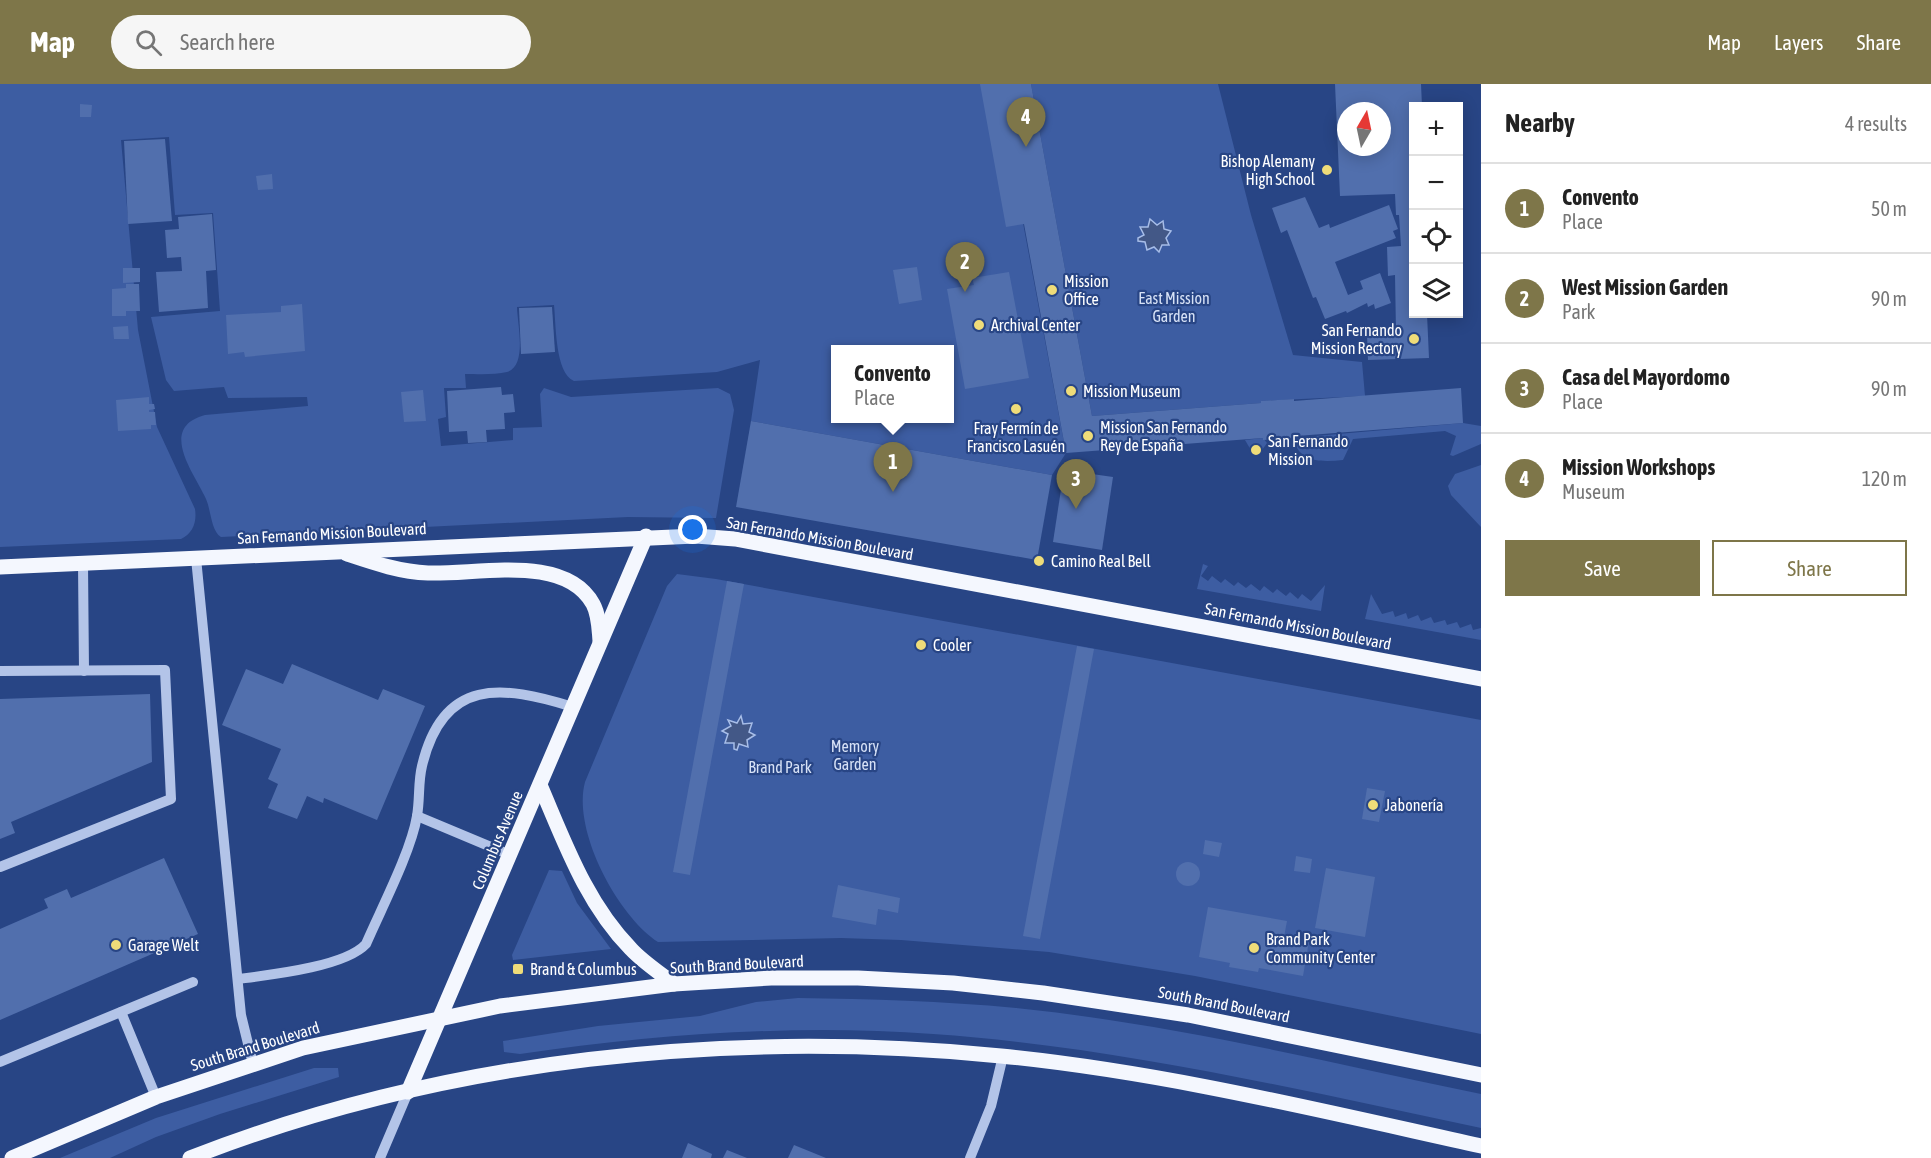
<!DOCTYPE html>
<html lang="en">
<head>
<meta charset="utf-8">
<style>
  :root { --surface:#fff; --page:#f6f6f6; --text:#222; --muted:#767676; --line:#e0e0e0; --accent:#7e7649 }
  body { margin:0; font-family:"Asap Condensed",sans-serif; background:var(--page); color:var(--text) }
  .controls { position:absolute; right:18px; top:18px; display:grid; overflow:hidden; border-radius:0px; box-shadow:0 3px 15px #0003 }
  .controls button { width:54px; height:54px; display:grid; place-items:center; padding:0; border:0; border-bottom:2px solid var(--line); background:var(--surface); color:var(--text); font:30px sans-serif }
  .compass { position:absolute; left:1337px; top:18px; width:54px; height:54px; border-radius:50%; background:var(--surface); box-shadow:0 3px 15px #0003; rotate:9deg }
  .you { position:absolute; left:693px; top:446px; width:21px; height:21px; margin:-15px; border:4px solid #fff; border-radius:50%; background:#1a73e8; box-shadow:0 0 0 9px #1a73e833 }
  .badge { display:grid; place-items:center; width:39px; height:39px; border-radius:50%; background:var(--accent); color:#fff; font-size:20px; font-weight:700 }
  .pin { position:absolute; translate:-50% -50px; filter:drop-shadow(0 2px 3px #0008) }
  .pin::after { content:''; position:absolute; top:32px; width:21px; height:18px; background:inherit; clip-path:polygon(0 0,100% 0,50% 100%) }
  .popup { position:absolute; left:831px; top:261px; width:123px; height:78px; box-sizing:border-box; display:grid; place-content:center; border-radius:0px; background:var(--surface); filter:drop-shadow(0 2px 4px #0005); font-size:20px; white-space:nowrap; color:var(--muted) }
  .popup b { font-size:22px; color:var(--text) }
  .popup::after { content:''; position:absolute; left:50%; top:100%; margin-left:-12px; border:12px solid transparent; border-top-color:var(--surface) }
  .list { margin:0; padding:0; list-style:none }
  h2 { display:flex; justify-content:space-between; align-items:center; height:78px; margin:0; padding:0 24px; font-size:26px }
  h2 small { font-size:20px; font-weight:400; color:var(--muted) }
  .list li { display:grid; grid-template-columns:39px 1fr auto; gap:18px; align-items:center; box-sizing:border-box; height:90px; padding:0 24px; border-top:2px solid var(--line) }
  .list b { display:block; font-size:22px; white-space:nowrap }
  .list p { margin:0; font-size:20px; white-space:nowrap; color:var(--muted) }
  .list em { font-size:20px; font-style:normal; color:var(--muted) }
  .actions { display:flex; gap:12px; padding:18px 24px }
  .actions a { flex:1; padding:14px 0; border:2px solid var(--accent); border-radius:0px; text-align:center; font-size:21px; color:var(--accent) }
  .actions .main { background:var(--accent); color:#fff }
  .icon { flex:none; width:33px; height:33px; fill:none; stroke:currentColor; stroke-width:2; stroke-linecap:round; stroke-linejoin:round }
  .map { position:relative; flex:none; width:1481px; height:1074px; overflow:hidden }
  header { display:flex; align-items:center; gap:36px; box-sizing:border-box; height:84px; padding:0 30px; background:var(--accent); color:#fff }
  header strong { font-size:28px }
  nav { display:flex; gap:33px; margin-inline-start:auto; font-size:21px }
  .search { width:420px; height:54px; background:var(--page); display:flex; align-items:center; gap:15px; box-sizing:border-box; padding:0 21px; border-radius:33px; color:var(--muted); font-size:22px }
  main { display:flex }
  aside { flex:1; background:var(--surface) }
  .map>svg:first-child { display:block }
  .green { fill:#3d5da2; fill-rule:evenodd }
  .water { fill:#435887; stroke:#a7bde8; stroke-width:1.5 }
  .building { fill:#516fad; fill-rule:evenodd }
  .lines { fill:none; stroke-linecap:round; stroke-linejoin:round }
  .minor { stroke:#b3c4e8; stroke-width:10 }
  .major { stroke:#f4f7fe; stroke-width:15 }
  .poi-dot { fill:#efdc79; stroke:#284585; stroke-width:2 }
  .labels { text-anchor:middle; stroke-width:4.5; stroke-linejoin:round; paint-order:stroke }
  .poi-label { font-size:16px; fill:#fff; stroke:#284585; text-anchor:start }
  .park-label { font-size:16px; fill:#d6e1f6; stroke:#284585 }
  .street-label { font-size:16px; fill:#fff; stroke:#284585 }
</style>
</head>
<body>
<header>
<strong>Map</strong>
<div class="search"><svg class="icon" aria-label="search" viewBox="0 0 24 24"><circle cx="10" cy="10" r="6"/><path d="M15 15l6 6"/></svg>Search here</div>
<nav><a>Map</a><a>Layers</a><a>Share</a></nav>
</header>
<main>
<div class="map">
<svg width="1481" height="1074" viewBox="0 0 1481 1074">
  <rect width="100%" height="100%" fill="#284585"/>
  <g class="green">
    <path d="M0 0H997L1066 369 1052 391 751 337 760 276 717 288 574 297C555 289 556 240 554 221L517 223C517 238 528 282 507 288 495 291 478 290 465 290L466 304H444L446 333 438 335 441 362 513 356V344L542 343 540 310 544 304 571 313 718 304 730 310 734 326 716 434 628 433 221 453C211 447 211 426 206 415 195 390 157 344 205 331L308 322 307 313 228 314 224 303 174 307 166 296 151 233 220 227 213 129 175 131 169 53 121 56 138 246 157 343 195 425C197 438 193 449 181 455L0 463ZM836 266H950V334H836Z"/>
    <polygon points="1031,0 1218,0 1251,131 1293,271 1362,278 1365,312 1261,317 1261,319 1092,332"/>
    <path d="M1463 339 1481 342V360L1453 372 1450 371 1456 352 1445 347 1353 355 1343 376C1321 378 1299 379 1293 354Z"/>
    <polygon points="1263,354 1267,359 1260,369 1252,368 1245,356"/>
    <polygon points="1481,381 1481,443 1451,411 1448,402 1455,390"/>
    <polygon points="1203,480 1208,482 1201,492 1208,497 1212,492 1221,499 1225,495 1234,502 1238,498 1246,504 1251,500 1260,507 1264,502 1273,509 1277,505 1286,512 1290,508 1298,515 1302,510 1311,517 1325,501 1321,527 1197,505"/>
    <path d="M677 490 716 495 1481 636V950L1195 892 1049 868 901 856 841 854 658 858C617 831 572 746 585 698L667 502Z"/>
    <polygon points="1371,510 1382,530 1393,527 1395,533 1406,529 1408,535 1418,531 1421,537 1431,533 1434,539 1445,536 1447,541 1457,538 1460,544 1471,540 1473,546 1481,544 1481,556 1365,535"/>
    <polygon points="549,786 562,787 577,819 611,865 513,876 512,871"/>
    <path d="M798 914C870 915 943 917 1016 924 1173 940 1327 978 1481 1010V1044C1300 1006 1119 963 933 950 796 940 656 950 520 970L504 968 503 957 598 942 700 932 756 918Z"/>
    <polygon points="314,984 338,984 339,993 220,1030 156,1053 110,1074 60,1074 156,1034"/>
  </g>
  <g class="water">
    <polygon points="1150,135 1157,141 1163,137 1164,145 1171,147 1166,154 1169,161 1162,161 1159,168 1154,163 1147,166 1145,158 1138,157 1138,154 1144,151 1140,143 1148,143"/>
    <polygon points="741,632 743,640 752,639 749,648 755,651 747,656 748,663 739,660 737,666 734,665 734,659 725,659 728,650 722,647 731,642 728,636 737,639"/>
  </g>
  <g class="building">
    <polygon points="980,0 1031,0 1092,332 1261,319 1261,317 1294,315 1294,317 1461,304 1463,339 1297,352 1297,354 1263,356 1263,354 1066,369 1024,140 1006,143"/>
    <path d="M1335 0H1421L1422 22H1414V230H1427L1429 274 1368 276 1367 250 1396 249 1395 191 1388 192 1387 163 1401 162 1399 131H1396L1395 110 1340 112ZM1346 27H1382V63H1346Z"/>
    <polygon points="80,20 92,21 91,33 80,33"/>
    <polygon points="165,55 172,137 128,140 124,57"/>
    <polygon points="272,90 273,105 258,106 256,92"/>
    <polygon points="1305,113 1319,144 1329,140 1330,144 1389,121 1398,145 1393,147 1396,154 1335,178 1348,211 1363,205 1360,197 1380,189 1391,219 1375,225 1374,220 1368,223 1367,219 1347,229 1346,227 1325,235 1316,213 1313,214 1287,146 1281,149 1272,124"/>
    <polygon points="212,130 216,186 206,187 208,224 159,228 156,188 182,187 181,173 167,174 165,146 179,145 178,133"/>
    <polygon points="917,183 922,216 899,220 893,186"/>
    <polygon points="123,184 140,184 140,198 123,199"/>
    <polygon points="1009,188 1029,294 965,305 947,205 974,201 972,194"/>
    <polygon points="126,200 139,200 140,227 126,227 126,232 112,232 112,205 126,204"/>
    <polygon points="302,220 305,267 245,273 244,268 228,270 226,231 281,228 281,222"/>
    <polygon points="552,223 555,268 521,270 519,224"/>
    <polygon points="128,242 129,255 114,255 113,243"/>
    <polygon points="501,303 502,311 513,310 515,328 504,329 505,345 486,346 487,358 468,359 467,347 449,348 447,307"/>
    <polygon points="423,306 426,337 404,338 401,308"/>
    <polygon points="149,313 149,320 154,320 155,325 149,326 149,328 155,328 156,341 151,341 151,345 118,347 116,316"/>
    <polygon points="751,337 1052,391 1037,476 736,423"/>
    <polygon points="1064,386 1113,393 1102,466 1053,458"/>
    <polygon points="727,497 744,500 690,791 673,788"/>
    <polygon points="1077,562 1094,565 1040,855 1023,852"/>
    <polygon points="292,580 378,616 383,605 425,622 377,736 324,714 323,719 307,712 297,735 268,724 278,700 268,695 281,665 222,641 246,585 283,600"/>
    <polygon points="150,610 152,678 11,738 15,749 0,755 0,615"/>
    <polygon points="1367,704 1385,707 1379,738 1362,735"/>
    <polygon points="1205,756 1222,759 1219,773 1203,770"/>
    <polygon points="1296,772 1312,775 1310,789 1294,787"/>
    <polygon points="164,774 198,850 0,936 0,845 48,824 44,815 67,805 71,814"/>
    <circle cx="1188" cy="790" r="12"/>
    <polygon points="1326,784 1375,793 1365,853 1315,844"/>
    <polygon points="838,801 900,814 898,829 878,825 876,841 832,833"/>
    <polygon points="1208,823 1287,837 1284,853 1309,857 1303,892 1259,884 1258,888 1229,883 1230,879 1199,873"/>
    <polygon points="688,1059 712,1070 711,1074 682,1074"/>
    <polygon points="794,1061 826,1074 788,1074"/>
    <polygon points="727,1066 747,1074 723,1074"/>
  </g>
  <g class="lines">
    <g class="minor">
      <polyline points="196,474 241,931 253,980"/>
      <polyline points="83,480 84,587"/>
      <polyline points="0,587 165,586 171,715 0,783"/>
      <polyline points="417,732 510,771"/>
      <path d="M238 895C269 891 345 883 366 860 381 825 411 768 417 732 420 715 418 698 422 682 443 593 502 601 573 623"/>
      <polyline points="121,928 156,1013"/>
      <polyline points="0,978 193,898"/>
      <polyline points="380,1074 408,1008"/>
      <polyline points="970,1074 991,1022 1003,972"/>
    </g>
    <g class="major">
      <path d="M347 470C374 479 400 488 428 489 477 491 565 469 593 520 599 531 599 545 600 557"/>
      <polyline points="0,483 696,452 735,455 1481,595"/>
      <path d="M540 701C565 759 586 819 631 865 643 878 660 889 674 900"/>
      <polyline points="408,1008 646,452"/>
      <polyline points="12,1074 156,1013 303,964 500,922 674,900 771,894 858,894 953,899 1043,909 1188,931 1481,991"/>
      <path d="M190 1074C445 974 729 945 1001 972 1163 988 1322 1027 1481 1062"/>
    </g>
  </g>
  <g class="poi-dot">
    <circle cx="1327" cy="86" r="6"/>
    <circle cx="1052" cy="206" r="6"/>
    <circle cx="979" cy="241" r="6"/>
    <circle cx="1414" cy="255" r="6"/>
    <circle cx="1071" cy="307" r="6"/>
    <circle cx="1016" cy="325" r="6"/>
    <circle cx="1088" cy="352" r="6"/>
    <circle cx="1256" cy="366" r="6"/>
    <circle cx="1039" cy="477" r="6"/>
    <circle cx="921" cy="561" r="6"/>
    <circle cx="1373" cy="721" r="6"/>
    <circle cx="116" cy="861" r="6"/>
    <circle cx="1254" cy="864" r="6"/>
    <rect x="512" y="879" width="12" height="12" rx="3"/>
  </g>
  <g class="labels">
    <g class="poi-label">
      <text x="1315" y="83" text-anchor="end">Bishop Alemany<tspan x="1315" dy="18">High School</tspan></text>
      <text x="1064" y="203">Mission<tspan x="1064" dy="18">Office</tspan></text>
      <text x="991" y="247">Archival Center</text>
      <text x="1402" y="252" text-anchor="end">San Fernando<tspan x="1402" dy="18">Mission Rectory</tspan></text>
      <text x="1083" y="313">Mission Museum</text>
      <text x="1100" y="349">Mission San Fernando<tspan x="1100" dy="18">Rey de España</tspan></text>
      <text x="1016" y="350" text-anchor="middle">Fray Fermín de<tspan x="1016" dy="18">Francisco Lasuén</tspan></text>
      <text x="1268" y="363">San Fernando<tspan x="1268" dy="18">Mission</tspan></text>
      <text x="1051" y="483">Camino Real Bell</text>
      <text x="933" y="567">Cooler</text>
      <text x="1385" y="727">Jabonería</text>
      <text x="1266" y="861">Brand Park<tspan x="1266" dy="18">Community Center</tspan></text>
      <text x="128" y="867">Garage Welt</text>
      <text x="530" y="891">Brand &amp; Columbus</text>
    </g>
    <g class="park-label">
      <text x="1174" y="220">East Mission<tspan x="1174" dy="18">Garden</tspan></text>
      <text x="855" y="668">Memory<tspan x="855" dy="18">Garden</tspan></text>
      <text x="780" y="689">Brand Park</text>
    </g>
    <g class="street-label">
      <text transform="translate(332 449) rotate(-3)" y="6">San Fernando Mission Boulevard</text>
      <text transform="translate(820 454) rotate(10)" y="6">San Fernando Mission Boulevard</text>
      <text transform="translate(1298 542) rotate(11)" y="6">San Fernando Mission Boulevard</text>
      <text transform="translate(497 756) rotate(-67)" y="6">Columbus Avenue</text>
      <text transform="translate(737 880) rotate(-3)" y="6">South Brand Boulevard</text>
      <text transform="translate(1224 920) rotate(11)" y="6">South Brand Boulevard</text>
      <text transform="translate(255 962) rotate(-17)" y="6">South Brand Boulevard</text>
    </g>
  </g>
</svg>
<div class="controls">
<button>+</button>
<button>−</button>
<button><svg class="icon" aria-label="locate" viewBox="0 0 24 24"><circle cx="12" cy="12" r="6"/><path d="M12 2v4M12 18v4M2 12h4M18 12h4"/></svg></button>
<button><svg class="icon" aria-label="layers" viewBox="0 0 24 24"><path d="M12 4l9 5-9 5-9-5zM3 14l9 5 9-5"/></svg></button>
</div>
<svg class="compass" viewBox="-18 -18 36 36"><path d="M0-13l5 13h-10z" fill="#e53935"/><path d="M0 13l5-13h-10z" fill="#767676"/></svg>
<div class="you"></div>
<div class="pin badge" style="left:893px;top:408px">1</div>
<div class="popup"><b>Convento</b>Place</div>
<div class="pin badge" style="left:965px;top:208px">2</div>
<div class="pin badge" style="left:1076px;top:425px">3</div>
<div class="pin badge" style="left:1026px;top:63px">4</div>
</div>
<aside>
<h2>Nearby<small>4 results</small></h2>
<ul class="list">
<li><span class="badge">1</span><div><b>Convento</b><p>Place</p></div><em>50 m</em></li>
<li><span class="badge">2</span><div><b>West Mission Garden</b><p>Park</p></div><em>90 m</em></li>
<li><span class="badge">3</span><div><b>Casa del Mayordomo</b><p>Place</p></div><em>90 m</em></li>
<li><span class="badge">4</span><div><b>Mission Workshops</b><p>Museum</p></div><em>120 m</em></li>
</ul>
<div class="actions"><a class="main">Save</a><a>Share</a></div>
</aside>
</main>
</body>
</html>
